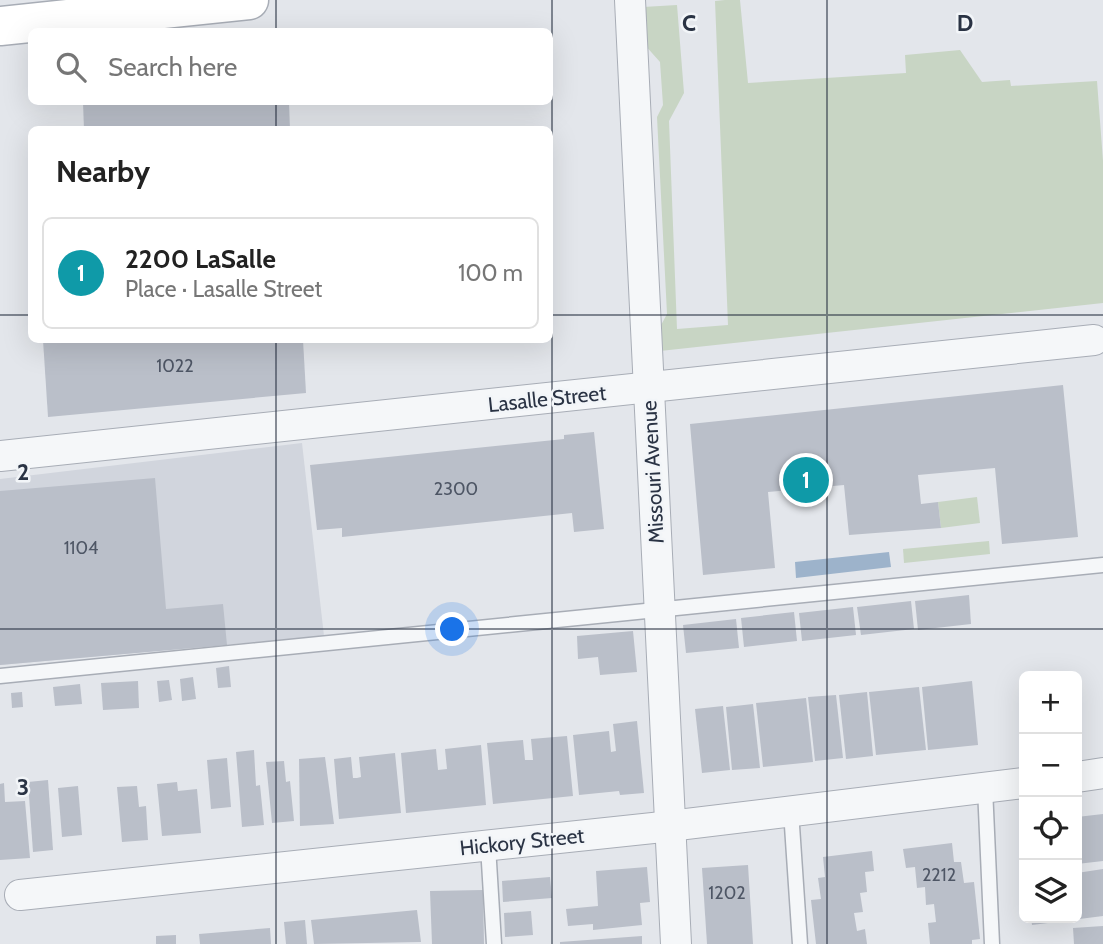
<!DOCTYPE html>
<html lang="en">
<head>
<meta charset="utf-8">
<style>
  :root { --surface:#fff; --page:#f6f6f6; --text:#222; --muted:#767676; --line:#e0e0e0; --accent:#2563eb }
  body { margin:0; font-family:Cabin,sans-serif; background:var(--page); color:var(--text) }
  .controls { position:absolute; right:21px; bottom:21px; display:grid; overflow:hidden; border-radius:10px; box-shadow:0 7px 28px #0002 }
  .controls button { width:63px; height:63px; display:grid; place-items:center; padding:0; border:0; border-bottom:2px solid var(--line); background:var(--surface); color:var(--text); font:35px sans-serif }
  .you { position:absolute; left:453px; top:630px; width:24px; height:24px; margin:-18px; border:5px solid #fff; border-radius:50%; background:#1a73e8; box-shadow:0 0 0 10px #1a73e833 }
  .badge { display:grid; place-items:center; width:46px; height:46px; border-radius:50%; background:var(--accent); color:#fff; font-size:23px; font-weight:700 }
  .pin { position:absolute; translate:-50% -50%; border:4px solid #fff; box-shadow:0 2px 7px #0006 }
  .list { margin:0; padding:0; list-style:none }
  h2 { display:flex; justify-content:space-between; align-items:center; height:91px; margin:0; padding:0 28px; font-size:30px }
  h2 small { font-size:23px; font-weight:400; color:var(--muted) }
  .list li { display:grid; grid-template-columns:46px 1fr auto; gap:21px; align-items:center; box-sizing:border-box; height:112px; margin:0 14px 14px; padding:0 14px; border:2px solid var(--line); border-radius:10px }
  .list b { display:block; font-size:26px; white-space:nowrap }
  .list p { margin:0; font-size:23px; white-space:nowrap; color:var(--muted) }
  .list em { font-size:23px; font-style:normal; color:var(--muted) }
  .icon { flex:none; width:38px; height:38px; fill:none; stroke:currentColor; stroke-width:2; stroke-linecap:round; stroke-linejoin:round }
  .map { position:relative; flex:none; width:1103px; height:944px; overflow:hidden }
  .search { position:absolute; background:var(--surface); box-shadow:0 7px 28px #0002; left:28px; top:28px; width:525px; height:77px; display:flex; align-items:center; gap:18px; box-sizing:border-box; padding:0 24px; border-radius:10px; color:var(--muted); font-size:26px }
  .panel { position:absolute; background:var(--surface); box-shadow:0 7px 28px #0002; left:28px; top:126px; width:525px; height:217px; border-radius:10px }
  .map>svg:first-child { display:block }
  .built { fill:#d1d5dd }
  .green { fill:#c8d5c4 }
  .water { fill:#9db3cb }
  .building { fill:#babfc9 }
  .lines { fill:none; stroke-linecap:round; stroke-linejoin:round }
  .lane-casing { stroke:#a8adb6; stroke-width:17 }
  .street-casing { stroke:#a8adb6; stroke-width:32 }
  .secondary-casing { stroke:#a8adb6; stroke-width:41 }
  .lane { stroke:#f5f7f9; stroke-width:14 }
  .street { stroke:#f5f7f9; stroke-width:30 }
  .secondary { stroke:#fff; stroke-width:38 }
  .grid { fill:none; stroke:#2a3344; stroke-width:2; stroke-opacity:0.55 }
  .labels { text-anchor:middle; stroke-width:5; stroke-linejoin:round; paint-order:stroke }
  .number-label { font-size:18px; fill:#4e5665 }
  .street-label { font-size:21px; fill:#2a3344; stroke:#f2f5f8 }
  .grid-label { font-size:23px; text-anchor:middle; font-weight:bold; fill:#2a3344; stroke:#f2f5f8; stroke-width:5; stroke-linejoin:round; paint-order:stroke }
</style>
</head>
<body>
<div class="map">
<svg width="1103" height="944" viewBox="0 0 1103 944">
  <rect width="100%" height="100%" fill="#e3e6eb"/>
  <polygon class="built" points="302,443 324,636 0,665 0,479"/>
  <g class="green">
    <polygon points="725,0 740,0 748,83 906,73 905,55 960,50 982,82 1010,80 1011,86 1097,81 1103,161 1103,303 660,351 660,327 667,314 657,117 663,105 660,62 644,44 643,7 677,5 684,93 669,121 677,329 728,325 715,1"/>
    <polygon points="977,497 980,523 941,528 938,502"/>
    <polygon points="989,541 990,554 904,563 903,549"/>
  </g>
  <polygon class="water" points="889,552 891,567 796,578 795,562"/>
  <g class="building">
    <polygon points="83,102 289,102 290,130 84,130"/>
    <polygon points="43,340 303,340 306,393 48,417"/>
    <polygon points="1063,385 1078,537 1002,544 995,468 918,475 921,504 938,502 941,528 849,535 844,485 768,492 775,568 703,575 690,424"/>
    <polygon points="594,432 604,529 574,532 572,513 342,537 342,528 317,530 310,465 564,439 564,435"/>
    <polygon points="155,478 166,609 223,604 227,645 0,665 0,491"/>
    <polygon points="969,595 971,624 918,630 915,601"/>
    <polygon points="911,601 914,629 861,635 857,607"/>
    <polygon points="853,607 856,635 802,641 799,613"/>
    <polygon points="794,612 797,641 744,647 741,618"/>
    <polygon points="736,619 739,648 686,653 683,625"/>
    <polygon points="633,631 637,672 600,675 598,657 578,659 577,636"/>
    <polygon points="229,666 231,687 218,688 216,668"/>
    <polygon points="193,677 196,699 182,701 180,679"/>
    <polygon points="169,680 172,700 159,702 157,681"/>
    <polygon points="138,681 139,708 103,710 101,683"/>
    <polygon points="972,681 978,745 928,750 922,687"/>
    <polygon points="80,684 82,704 55,706 53,687"/>
    <polygon points="919,687 926,750 876,755 869,692"/>
    <polygon points="22,692 23,707 12,708 11,693"/>
    <polygon points="867,692 873,756 846,759 839,695"/>
    <polygon points="836,695 843,758 815,761 808,697"/>
    <polygon points="806,698 813,762 763,767 756,703"/>
    <polygon points="753,704 760,768 732,770 726,707"/>
    <polygon points="723,706 730,770 702,773 695,709"/>
    <polygon points="637,721 644,793 620,795 619,791 579,795 573,735 609,731 611,752 616,751 613,724"/>
    <polygon points="567,736 573,796 493,804 487,743 523,740 525,760 533,760 531,739"/>
    <polygon points="481,745 486,805 406,813 401,753 436,749 438,770 447,769 445,749"/>
    <polygon points="254,750 256,786 260,785 264,825 242,827 236,752"/>
    <polygon points="395,753 401,813 339,819 334,759 351,757 353,778 357,778 361,777 359,757"/>
    <polygon points="325,757 334,824 300,826 299,759"/>
    <polygon points="227,758 231,807 211,809 207,760"/>
    <polygon points="284,761 286,782 290,781 294,821 272,823 266,762"/>
    <polygon points="48,780 53,850 33,852 28,782"/>
    <polygon points="177,782 178,791 197,789 201,833 162,836 157,784"/>
    <polygon points="4,783 5,802 25,801 30,858 0,860 0,784"/>
    <polygon points="78,786 82,835 62,837 58,788"/>
    <polygon points="137,786 139,807 146,806 148,840 122,842 117,787"/>
    <polygon points="1103,814 1103,861 1077,864 1077,817"/>
    <polygon points="952,843 954,862 961,862 964,883 974,882 980,939 972,940 972,944 930,944 928,923 936,922 934,904 926,905 925,887 917,888 915,867 906,868 903,849"/>
    <polygon points="872,851 874,871 865,872 867,892 860,893 863,912 854,913 857,931 865,929 867,944 816,944 811,900 821,899 818,878 825,877 823,857"/>
    <polygon points="748,865 753,944 707,944 702,868"/>
    <polygon points="647,867 650,902 640,903 642,925 593,930 593,924 568,926 566,909 598,906 596,871"/>
    <polygon points="1103,869 1103,916 1032,925 1031,918 1077,918 1077,873"/>
    <polygon points="550,877 552,898 503,902 502,881"/>
    <polygon points="483,890 484,944 432,944 430,891"/>
    <polygon points="417,910 421,942 314,944 311,920"/>
    <polygon points="531,911 533,935 505,937 504,913"/>
    <polygon points="305,920 307,944 286,944 284,922"/>
    <polygon points="1103,926 1103,944 1074,944 1073,928"/>
    <polygon points="270,928 271,944 200,944 199,934"/>
    <polygon points="176,935 176,944 156,944 156,936"/>
    <polygon points="642,936 642,944 560,944 560,942"/>
  </g>
  <g class="lines">
    <defs>
      <g id="lane">
        <polyline points="0,676 1103,565"/>
        <polyline points="985,788 992,944"/>
        <polyline points="791,811 800,944"/>
        <polyline points="488,846 494,944"/>
      </g>
      <g id="street">
        <polyline points="630,0 676,944"/>
        <polyline points="0,456 1094,340"/>
        <polyline points="1077,777 1103,773"/>
        <polyline points="20,895 653,828 1024,783"/>
      </g>
      <polyline id="secondary" points="0,26 249,0"/>
    </defs>
    <use href="#lane" class="lane-casing"/>
    <use href="#street" class="street-casing"/>
    <use href="#secondary" class="secondary-casing"/>
    <use href="#lane" class="lane"/>
    <use href="#street" class="street"/>
    <use href="#secondary" class="secondary"/>
  </g>
  <path class="grid" d="M276 0V32M552 0V944M827 0V944M276 102V130M0 315H32M550 315H1103M276 340V944M0 629H1103"/>
  <g class="labels">
    <g class="number-label">
      <text x="175" y="372">1022</text>
      <text x="456" y="495">2300</text>
      <text x="81" y="554">1104</text>
      <text x="939" y="881">2212</text>
      <text x="727" y="899">1202</text>
    </g>
    <g class="street-label">
      <text transform="translate(547 399) rotate(-6)" y="7">Lasalle Street</text>
      <text transform="translate(653 472) rotate(-93)" y="7">Missouri Avenue</text>
      <text transform="translate(522 842) rotate(-6)" y="7">Hickory Street</text>
    </g>
  </g>
  <g class="grid-label">
    <text x="689" y="31">C</text>
    <text x="965" y="31">D</text>
    <text x="23" y="480">2</text>
    <text x="23" y="795">3</text>
  </g>
</svg>
<div class="controls">
<button>+</button>
<button>−</button>
<button><svg class="icon" aria-label="locate" viewBox="0 0 24 24"><circle cx="12" cy="12" r="6"/><path d="M12 2v4M12 18v4M2 12h4M18 12h4"/></svg></button>
<button><svg class="icon" aria-label="layers" viewBox="0 0 24 24"><path d="M12 4l9 5-9 5-9-5zM3 14l9 5 9-5"/></svg></button>
</div>
<div class="you"></div>
<div class="pin badge" style="left:806px;top:480px;background:#0f9aa8">1</div>
<div class="search"><svg class="icon" aria-label="search" viewBox="0 0 24 24"><circle cx="10" cy="10" r="6"/><path d="M15 15l6 6"/></svg>Search here</div>
<section class="panel">
<h2>Nearby<small></small></h2>
<ul class="list">
<li><span class="badge" style="background:#0f9aa8">1</span><div><b>2200 LaSalle</b><p>Place · Lasalle Street</p></div><em>100 m</em></li>
</ul>
</section>
</div>
</body>
</html>
